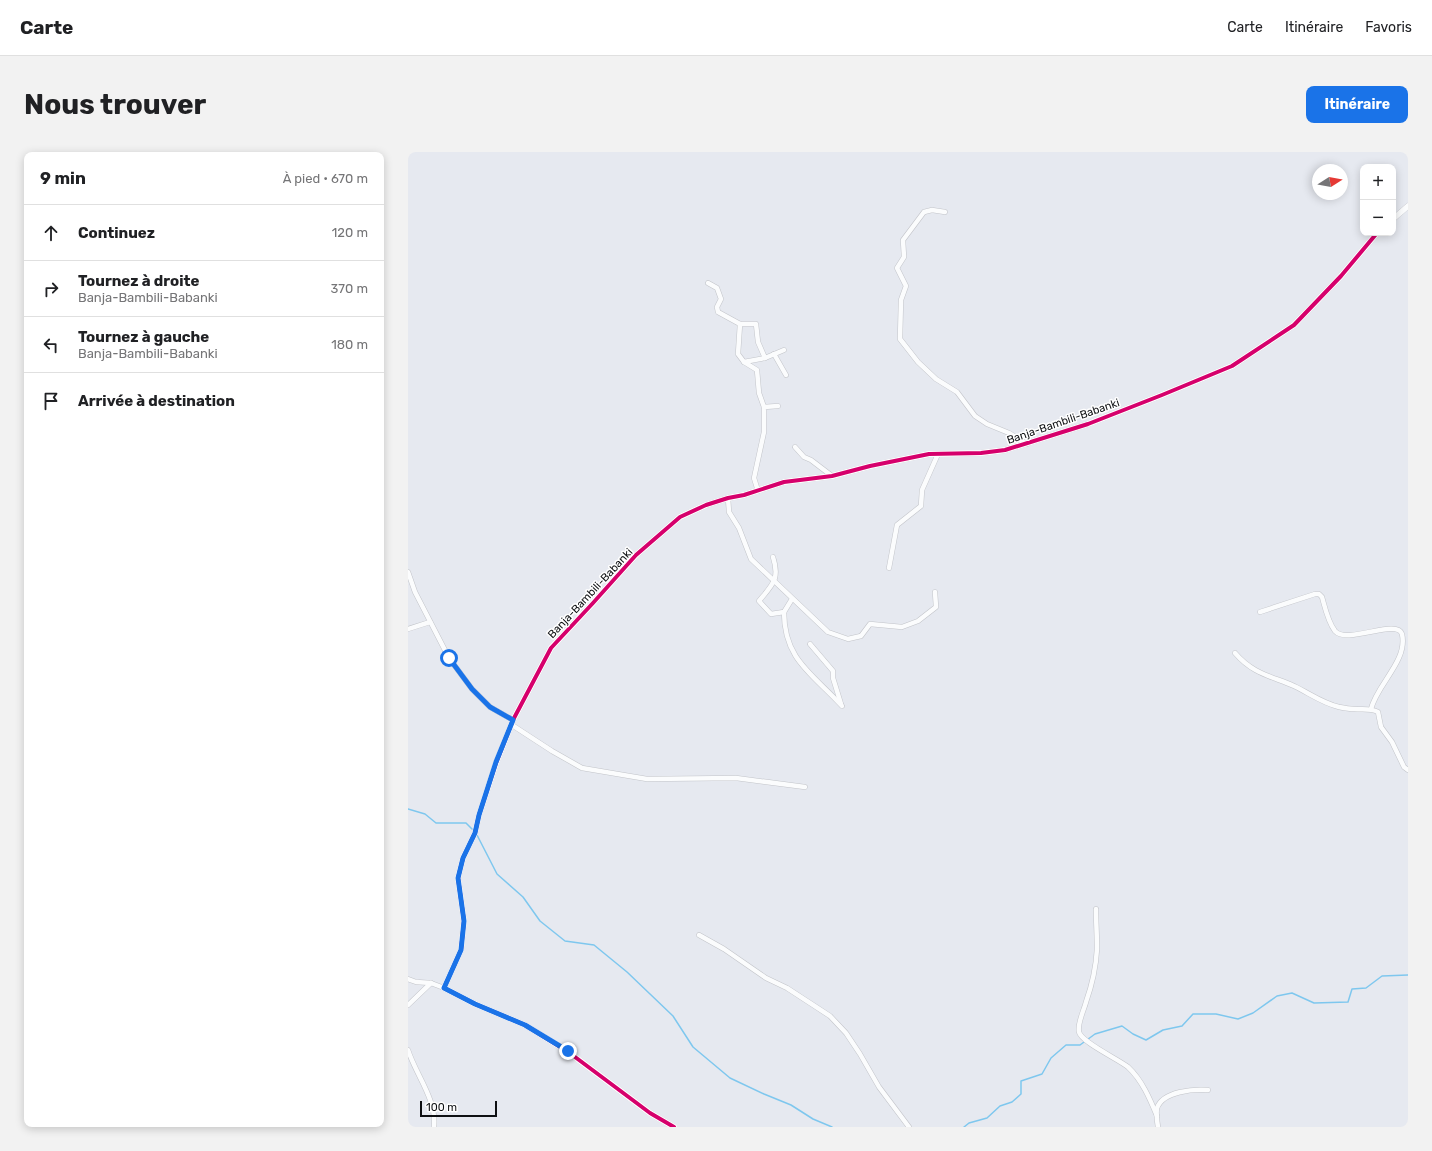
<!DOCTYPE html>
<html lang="fr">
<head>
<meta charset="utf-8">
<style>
  :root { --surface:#fff; --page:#f2f2f2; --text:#202124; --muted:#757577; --line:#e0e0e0; --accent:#1a73e8 }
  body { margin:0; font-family:Rubik,sans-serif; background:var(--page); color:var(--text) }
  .controls { position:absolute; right:12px; top:12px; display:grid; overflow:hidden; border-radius:8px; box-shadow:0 2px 10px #0003 }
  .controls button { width:36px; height:36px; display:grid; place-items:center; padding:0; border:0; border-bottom:1px solid var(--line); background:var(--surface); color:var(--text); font:20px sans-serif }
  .compass { position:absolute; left:904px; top:12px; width:36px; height:36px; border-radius:50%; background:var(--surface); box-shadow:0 2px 10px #0003; rotate:79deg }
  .scale { position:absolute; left:12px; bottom:10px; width:77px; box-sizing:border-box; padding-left:4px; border:2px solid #0e1013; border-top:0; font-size:11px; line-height:14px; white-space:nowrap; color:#0e1013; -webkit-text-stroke:3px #fff; paint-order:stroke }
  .stop { position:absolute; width:12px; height:12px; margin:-9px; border:3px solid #1a73e8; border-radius:50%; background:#fff }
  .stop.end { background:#1a73e8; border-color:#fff; box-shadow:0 1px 4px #0008 }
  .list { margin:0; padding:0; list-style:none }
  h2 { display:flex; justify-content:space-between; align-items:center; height:52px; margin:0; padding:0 16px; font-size:17px }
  h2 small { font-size:13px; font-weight:400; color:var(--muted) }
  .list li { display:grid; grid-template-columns:26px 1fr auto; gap:12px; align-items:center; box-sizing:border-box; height:56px; padding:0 16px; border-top:1px solid var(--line) }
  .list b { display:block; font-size:15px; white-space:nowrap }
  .list p { margin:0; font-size:13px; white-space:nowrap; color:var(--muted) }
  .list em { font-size:13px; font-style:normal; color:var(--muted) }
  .icon { flex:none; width:22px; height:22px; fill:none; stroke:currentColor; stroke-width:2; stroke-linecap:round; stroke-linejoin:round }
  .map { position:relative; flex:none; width:1000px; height:975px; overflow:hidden; border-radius:8px }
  header { display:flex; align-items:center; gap:24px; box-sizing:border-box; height:56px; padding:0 20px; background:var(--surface); border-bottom:1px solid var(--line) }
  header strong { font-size:19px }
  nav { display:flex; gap:22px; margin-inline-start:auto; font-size:14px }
  .intro { display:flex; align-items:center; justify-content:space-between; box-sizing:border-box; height:96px; padding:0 24px }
  h1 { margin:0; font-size:28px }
  .button { padding:10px 18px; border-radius:8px; background:var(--accent); color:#fff; font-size:14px; font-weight:700 }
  main { display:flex; gap:24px; padding:0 24px }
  aside { flex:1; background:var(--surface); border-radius:8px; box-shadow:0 2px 10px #0003 }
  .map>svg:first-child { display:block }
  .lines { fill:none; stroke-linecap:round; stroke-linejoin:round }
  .stream { stroke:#7ec7ee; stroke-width:1.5 }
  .minor-casing { stroke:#c2c4c9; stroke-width:5.5 }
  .tertiary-casing { stroke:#c2c4c9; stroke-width:6 }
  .minor { stroke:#fbfcfd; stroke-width:4.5 }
  .tertiary { stroke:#fbfcfd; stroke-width:5.5 }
  .cycleway-casing { stroke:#fff; stroke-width:6 }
  .cycleway { stroke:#d6006c; stroke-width:4 }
  .route { stroke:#1a73e8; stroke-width:5 }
  .labels { text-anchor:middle; stroke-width:3; stroke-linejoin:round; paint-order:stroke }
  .street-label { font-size:11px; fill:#0e1013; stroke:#fff }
</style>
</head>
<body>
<header>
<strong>Carte</strong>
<nav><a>Carte</a><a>Itinéraire</a><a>Favoris</a></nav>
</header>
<div class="intro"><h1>Nous trouver</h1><a class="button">Itinéraire</a></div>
<main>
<aside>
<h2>9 min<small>À pied · 670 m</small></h2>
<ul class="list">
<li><svg class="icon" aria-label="ahead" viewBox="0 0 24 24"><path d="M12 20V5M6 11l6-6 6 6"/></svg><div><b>Continuez</b></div><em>120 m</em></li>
<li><svg class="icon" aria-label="right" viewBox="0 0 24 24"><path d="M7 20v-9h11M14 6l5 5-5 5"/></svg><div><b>Tournez à droite</b><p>Banja-Bambili-Babanki</p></div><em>370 m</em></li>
<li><svg class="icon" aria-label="left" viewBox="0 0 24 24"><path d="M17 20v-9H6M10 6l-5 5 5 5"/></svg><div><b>Tournez à gauche</b><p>Banja-Bambili-Babanki</p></div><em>180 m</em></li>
<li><svg class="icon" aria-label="arrive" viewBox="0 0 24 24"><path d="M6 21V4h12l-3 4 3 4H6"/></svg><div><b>Arrivée à destination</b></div></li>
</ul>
</aside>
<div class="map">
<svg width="1000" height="975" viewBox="0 0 1000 975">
  <rect width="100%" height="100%" fill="#e6e9f0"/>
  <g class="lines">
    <g class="stream">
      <polyline points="0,657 17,662 28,671 58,671 65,678"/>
      <polyline points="69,683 89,722 115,745 132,769 157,789 186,793 219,820 265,864 285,895 322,926 356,942 383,953 405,967 424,975"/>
      <polyline points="556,975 561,971 579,966 592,954 604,950 613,942 613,929 634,922 643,906 658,893 672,893 687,882 714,874 725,882 738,888 755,878 774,874 785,862 808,862 830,867 845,861 869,844 884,841 906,851 940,850 944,837 958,836 974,824 1000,823"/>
    </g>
    <defs>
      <g id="minor">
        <polyline points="537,60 524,58 516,60 495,88 496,105 489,116 498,134 493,148 492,187 510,210 528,227 549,240 567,264 579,272 601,281 619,292"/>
        <polyline points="300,131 309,136 313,147 309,155 310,160 332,172"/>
        <polyline points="366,202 378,223"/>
        <polyline points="336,210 330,202 332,172 348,172 350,190 357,206"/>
        <polyline points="356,255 351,241 349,218 336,210 357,206 376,198"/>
        <polyline points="387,295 396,305 403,308 424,324"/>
        <polyline points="350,339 346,326 356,280 356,255 370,254"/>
        <polyline points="320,346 321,360 331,376 343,407 420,480 440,487 453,484 462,472 494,475 510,469 528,455 527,440"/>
        <path d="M365 405C372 427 365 432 351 449L363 462 376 460 384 447"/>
        <polyline points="481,416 489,373 513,354 514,338 530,302"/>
        <polyline points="0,420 7,440 41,506 64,537 82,555 105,568"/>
        <path d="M376 460C376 508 405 522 434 554"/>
        <path d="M852 460 907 442H911L914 445C917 456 920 470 927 479 939 493 989 466 994 482 1000 509 969 532 963 557"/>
        <polyline points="0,477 22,470"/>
        <polyline points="402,492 425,519 425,526 433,552"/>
        <path d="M827 501C845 522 863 524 886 534 901 541 914 551 931 555 936 556 941 557 946 557 955 558 962 556 970 560L973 575 984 590 996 615 1000 618"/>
        <polyline points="104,573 144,599 174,616 239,627 328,626 397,635"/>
        <path d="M688 757C688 770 689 783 689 797 688 815 684 833 678 850 676 858 669 872 671 880 673 890 710 907 720 915 734 928 742 947 749 964"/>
        <polyline points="291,783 316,797 358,826 379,836 422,864 438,881 452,902 471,935 501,975"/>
        <polyline points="0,827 8,830 23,831 36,836"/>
        <polyline points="0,853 23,831"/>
        <path d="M0 898C8 923 29 948 26 975"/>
        <path d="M750 975C749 969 748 962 749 956 755 939 786 937 800 938"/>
      </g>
      <g id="tertiary">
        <polyline points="985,67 1000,54"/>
        <polyline points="266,975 242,961 159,899 117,873 67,852 36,836 53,798 56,769 50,726 55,706 67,681 71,663 88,611 105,568 143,496 185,451 228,403 272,365 298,353 320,346 336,343 376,330 424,324 462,314 521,302 573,301 597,298 680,272 754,243 824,214 886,173 933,124 969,81"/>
      </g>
    </defs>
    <use href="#minor" class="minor-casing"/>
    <use href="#tertiary" class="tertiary-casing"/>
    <use href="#minor" class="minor"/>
    <use href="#tertiary" class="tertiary"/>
    <defs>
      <polyline id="cycleway" points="266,975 242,961 159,899 117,873 67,852 36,836 53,798 56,769 50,726 55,706 67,681 71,663 88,611 105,568 143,496 185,451 228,403 272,365 298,353 320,346 336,343 376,330 424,324 462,314 521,302 573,301 597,298 680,272 754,243 824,214 886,173 933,124 969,81"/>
    </defs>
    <use href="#cycleway" class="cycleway-casing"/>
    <use href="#cycleway" class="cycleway"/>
  </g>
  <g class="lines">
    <polyline class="route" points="41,506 64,537 82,555 105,568 88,610 71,663 67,681 55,706 50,726 56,769 53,798 36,836 67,852 117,873 160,899"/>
  </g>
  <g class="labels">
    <g class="street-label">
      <text transform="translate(655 269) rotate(-19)" y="4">Banja-Bambili-Babanki</text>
      <text transform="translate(182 441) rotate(-47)" y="4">Banja-Bambili-Babanki</text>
    </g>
  </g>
</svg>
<div class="controls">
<button>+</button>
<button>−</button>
</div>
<svg class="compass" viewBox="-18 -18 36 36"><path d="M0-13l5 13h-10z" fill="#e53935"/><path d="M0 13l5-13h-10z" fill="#757577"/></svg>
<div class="scale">100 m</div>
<div class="stop" style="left:41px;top:506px"></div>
<div class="stop end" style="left:160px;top:899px"></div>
</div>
</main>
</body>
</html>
